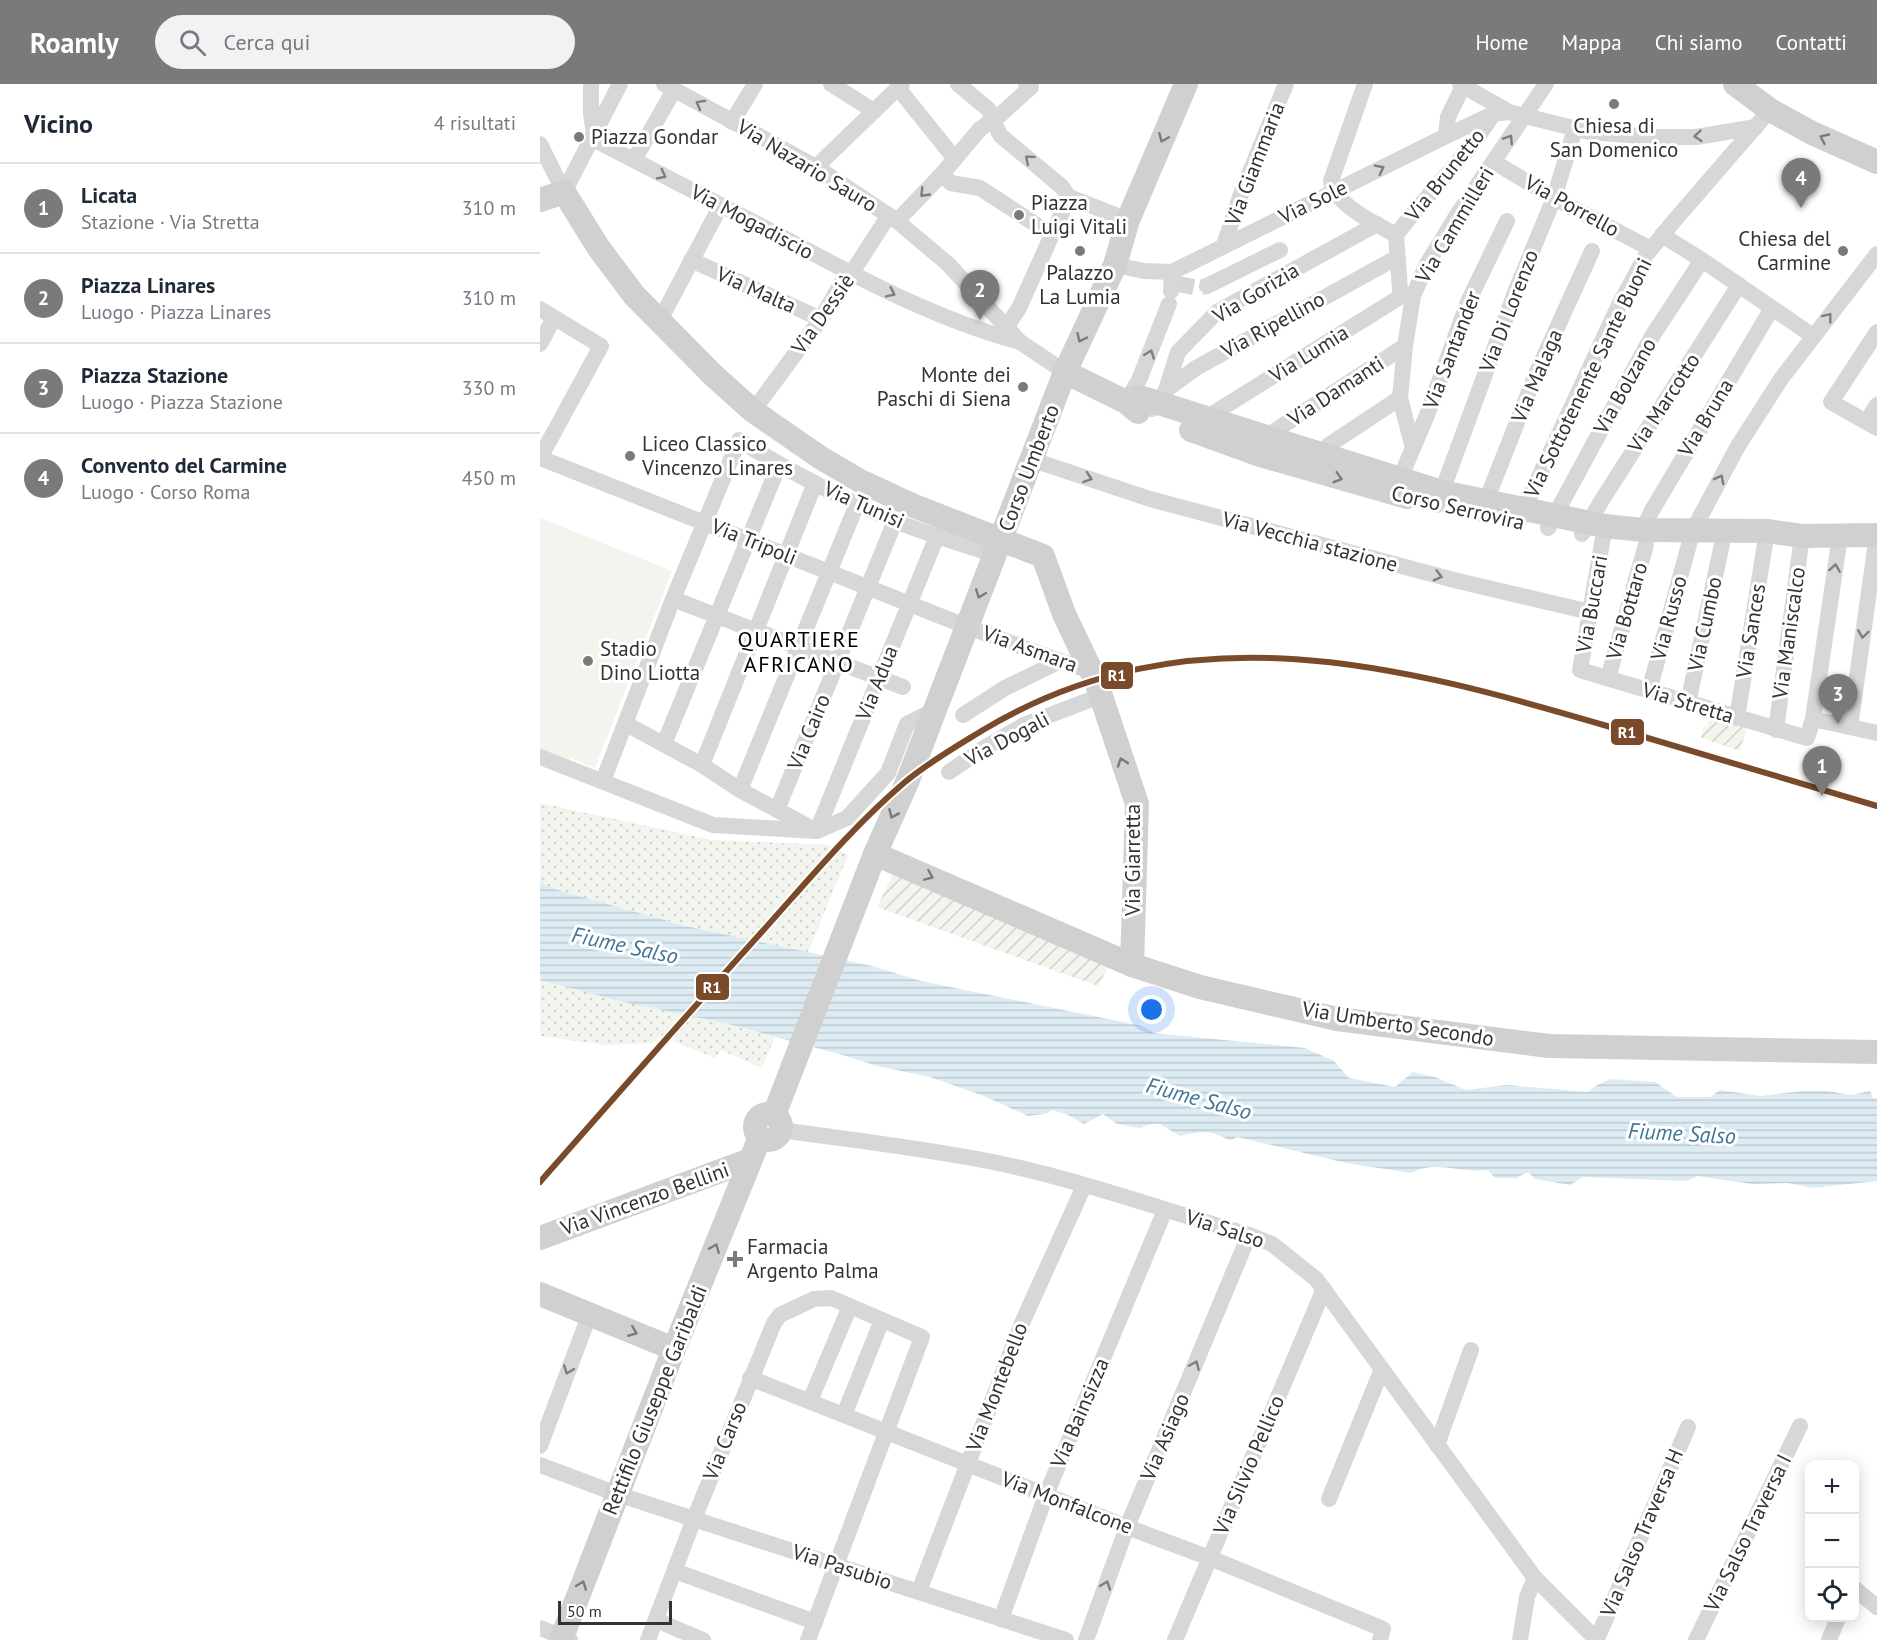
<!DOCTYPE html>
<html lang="it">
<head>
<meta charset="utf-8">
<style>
  :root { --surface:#fff; --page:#f2f2f3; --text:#1f2937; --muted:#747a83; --line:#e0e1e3; --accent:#7a7a7a }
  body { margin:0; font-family:"PT Sans",sans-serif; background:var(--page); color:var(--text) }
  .controls { position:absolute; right:18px; bottom:18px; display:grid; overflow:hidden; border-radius:12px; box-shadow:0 3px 15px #0003 }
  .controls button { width:54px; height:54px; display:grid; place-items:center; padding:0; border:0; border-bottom:2px solid var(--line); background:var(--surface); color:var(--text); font:30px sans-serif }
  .scale { position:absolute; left:18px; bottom:15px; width:114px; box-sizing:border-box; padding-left:6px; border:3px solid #333; border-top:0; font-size:16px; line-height:21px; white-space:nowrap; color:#333; -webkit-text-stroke:4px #fff; paint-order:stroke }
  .you { position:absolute; left:612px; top:926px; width:21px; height:21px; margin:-15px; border:4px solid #fff; border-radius:50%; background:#1a73e8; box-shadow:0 0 0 9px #1a73e833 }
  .badge { display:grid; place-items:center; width:39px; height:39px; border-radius:50%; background:var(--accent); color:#fff; font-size:20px; font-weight:700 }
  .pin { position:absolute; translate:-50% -50px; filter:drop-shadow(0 2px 3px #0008) }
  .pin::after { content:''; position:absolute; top:32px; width:21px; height:18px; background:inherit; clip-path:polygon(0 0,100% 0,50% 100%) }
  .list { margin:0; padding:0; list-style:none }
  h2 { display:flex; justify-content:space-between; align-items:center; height:78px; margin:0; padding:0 24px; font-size:26px }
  h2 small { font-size:20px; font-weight:400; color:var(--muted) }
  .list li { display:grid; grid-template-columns:39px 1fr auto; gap:18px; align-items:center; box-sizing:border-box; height:90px; padding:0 24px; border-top:2px solid var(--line) }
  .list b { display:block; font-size:22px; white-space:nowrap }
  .list p { margin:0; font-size:20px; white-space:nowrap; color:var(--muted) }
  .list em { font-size:20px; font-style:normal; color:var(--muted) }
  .icon { flex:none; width:33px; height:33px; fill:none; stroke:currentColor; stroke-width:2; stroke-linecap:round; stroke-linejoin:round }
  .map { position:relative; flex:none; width:1337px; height:1556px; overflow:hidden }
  header { display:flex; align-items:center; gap:36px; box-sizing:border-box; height:84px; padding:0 30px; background:var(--accent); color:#fff }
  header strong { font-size:28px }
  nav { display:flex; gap:33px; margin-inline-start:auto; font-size:21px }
  .search { width:420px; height:54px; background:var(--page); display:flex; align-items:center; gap:15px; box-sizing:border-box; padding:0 21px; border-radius:33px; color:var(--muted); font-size:22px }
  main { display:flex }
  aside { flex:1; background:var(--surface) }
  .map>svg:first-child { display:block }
  .grass { fill:url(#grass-dots) }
  .garden { fill:url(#garden-furrows) }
  .pitch { fill:#f1f5ed }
  .water { fill:url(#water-rules) }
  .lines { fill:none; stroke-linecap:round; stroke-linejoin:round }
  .street-tunnel { stroke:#d6d6d6; stroke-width:16; stroke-dasharray:16 8; stroke-linecap:butt }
  .street { stroke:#d7d7d7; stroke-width:16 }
  .secondary { stroke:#d0d0d0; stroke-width:24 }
  .rail-1-casing { stroke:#fff; stroke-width:10 }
  .rail-1 { stroke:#7a4b2a; stroke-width:6 }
  .oneway { stroke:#7d7d7d }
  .oneway2 { stroke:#7a7a7a }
  .poi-dot { fill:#7a7a7a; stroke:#fff; stroke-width:2 }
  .labels { text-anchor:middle; stroke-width:6; stroke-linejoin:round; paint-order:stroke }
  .poi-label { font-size:21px; fill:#333; stroke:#fff; text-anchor:start }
  .street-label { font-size:21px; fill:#333; stroke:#fff }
  .neighbourhood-label { font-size:22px; letter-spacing:1.5px; fill:#000; stroke:#fff }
  .water-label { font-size:22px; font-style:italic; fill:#3f7597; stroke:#fff }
  .line-badge { stroke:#fff; stroke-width:2 }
  .badge-label { font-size:16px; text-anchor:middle; font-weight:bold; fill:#fff }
</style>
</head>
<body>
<header>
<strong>Roamly</strong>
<div class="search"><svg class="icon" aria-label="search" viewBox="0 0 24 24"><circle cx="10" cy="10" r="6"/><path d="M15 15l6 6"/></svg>Cerca qui</div>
<nav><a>Home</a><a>Mappa</a><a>Chi siamo</a><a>Contatti</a></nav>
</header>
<main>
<aside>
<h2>Vicino<small>4 risultati</small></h2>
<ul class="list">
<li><span class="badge">1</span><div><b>Licata</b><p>Stazione · Via Stretta</p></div><em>310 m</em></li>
<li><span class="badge">2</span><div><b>Piazza Linares</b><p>Luogo · Piazza Linares</p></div><em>310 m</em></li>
<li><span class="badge">3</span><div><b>Piazza Stazione</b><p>Luogo · Piazza Stazione</p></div><em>330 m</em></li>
<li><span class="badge">4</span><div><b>Convento del Carmine</b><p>Luogo · Corso Roma</p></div><em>450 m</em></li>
</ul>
</aside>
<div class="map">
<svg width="1337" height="1556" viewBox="0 0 1337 1556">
  <defs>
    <pattern id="grass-dots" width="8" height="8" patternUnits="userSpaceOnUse" patternTransform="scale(1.5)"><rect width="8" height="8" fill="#f1f5ed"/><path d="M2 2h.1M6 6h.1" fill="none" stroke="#cfd2cc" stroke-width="1.8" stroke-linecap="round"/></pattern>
    <pattern id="garden-furrows" width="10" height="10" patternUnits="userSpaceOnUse" patternTransform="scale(1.5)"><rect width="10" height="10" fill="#f1f5ed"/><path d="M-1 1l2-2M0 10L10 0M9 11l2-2" fill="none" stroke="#cfd2cc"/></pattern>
    <pattern id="water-rules" width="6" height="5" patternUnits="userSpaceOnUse" patternTransform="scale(1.5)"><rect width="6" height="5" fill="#ddebf3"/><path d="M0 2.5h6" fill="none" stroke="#becad1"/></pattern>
  </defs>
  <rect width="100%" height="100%" fill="#fff"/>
  <g class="grass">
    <polygon points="0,719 172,756 291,761 308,771 268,868 146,842 24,808 0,799"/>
    <path d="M0 896C78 916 157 932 235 953L222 984 181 966 175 974 121 952 113 959 66 961 0 952Z"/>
  </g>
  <g class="garden">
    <polygon points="1170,632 1208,641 1200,667 1161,654 1163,643 1167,644"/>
    <polygon points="353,790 568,883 558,902 337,823"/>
  </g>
  <polygon class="pitch" points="0,434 132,487 55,684 31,674 28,679 0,667"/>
  <path class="water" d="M0 799 24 808 146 842 332 882 381 897 602 942 614 949 765 964 794 977 809 994 855 1003 873 988 895 993 926 1006 967 1001 1048 1008 1057 1001 1071 995 1115 998 1137 1013H1170L1180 1006 1221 1012 1262 1007H1287L1311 1011 1330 1007 1333 1014H1337V1097L1273 1104 1247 1099 1212 1100 1157 1092 1147 1097 1043 1093 1030 1101 995 1095 988 1088 976 1094H955L948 1086C923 1090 895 1075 871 1089L806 1079 697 1053 692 1056C685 1055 678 1050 672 1049 662 1047 650 1050 640 1052L620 1040H610L600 1044 577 1040 563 1030 544 1040 526 1030 512 1026 505 1030 488 1032 444 1012 390 993 337 982 306 972 188 940 80 917 0 896Z"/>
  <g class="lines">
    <polyline class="street-tunnel" points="638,200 658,204 667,202"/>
    <g class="street">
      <polyline points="51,0 51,30 54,49"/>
      <polyline points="124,0 276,83 357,137 408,180 480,258 525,288"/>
      <polyline points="291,0 334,27"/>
      <polyline points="418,0 448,25 460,51 522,103 529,113"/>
      <path d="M825 0 791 97C795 121 836 140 856 151L860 205 863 211"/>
      <polyline points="920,0 969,28 1049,48 1114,53 1156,53 1216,43"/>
      <polyline points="358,4 415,75"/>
      <polyline points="192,38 215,0"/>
      <polyline points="906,52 908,33 924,0"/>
      <path d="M51 54C116 88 181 122 246 155 321 195 397 236 480 258"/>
      <polyline points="0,60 24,108"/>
      <polyline points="94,76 134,6"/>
      <polyline points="954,78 1014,114 1111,165"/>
      <polyline points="276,83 362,0"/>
      <polyline points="402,90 411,99 440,104 512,151"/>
      <polyline points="24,108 80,0"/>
      <polyline points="529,113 588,136"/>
      <polyline points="357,137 402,90 440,45 460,31 491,3 486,0"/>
      <path d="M856 151C887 110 926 74 953 30"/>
      <polyline points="1122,151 1162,176 1273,252"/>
      <polyline points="684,161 701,110 746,0"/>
      <polyline points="151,176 281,235"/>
      <polyline points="575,181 604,187 632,188 906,52 953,30 969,28"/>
      <polyline points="667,202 740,166"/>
      <polyline points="631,207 632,188"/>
      <polyline points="0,225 61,262 0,374"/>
      <polyline points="119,238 181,121"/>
      <polyline points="467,242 479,224 529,113"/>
      <polyline points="1337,248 1291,318 1337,344"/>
      <polyline points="0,260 14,234"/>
      <polyline points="626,306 638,268 677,228 837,140"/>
      <polyline points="586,318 599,296 629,220"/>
      <polyline points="612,325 619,320 626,306 656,284 856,174"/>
      <polyline points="213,327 281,235 305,193 311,190 349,131"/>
      <polyline points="1327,337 1337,321"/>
      <polyline points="664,339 666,334 863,211 873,212"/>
      <polyline points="725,359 727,353 739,344 865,262"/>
      <polyline points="873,364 860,314 865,262 873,212 887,180 917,131 1006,0"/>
      <polyline points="0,374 428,543 520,577 552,587"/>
      <polyline points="493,376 610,415 914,496 1050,528"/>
      <polyline points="776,378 780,370 789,361 860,314"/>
      <polyline points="856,404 887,331 928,218 967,137"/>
      <polyline points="897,421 976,206 1014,114 1035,45"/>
      <polyline points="941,430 996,290 1052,167"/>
      <polyline points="978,438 1078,223 1106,171 1134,137 1230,26"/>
      <polyline points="1065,442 1040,586 1267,654 1273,635 1300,452"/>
      <polyline points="1008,444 1111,254 1162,176"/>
      <polyline points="1103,446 1111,428 1232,224"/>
      <polyline points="1042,450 1062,416 1199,201"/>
      <polyline points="133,515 363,603"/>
      <polyline points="1068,594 1106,461"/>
      <polyline points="1109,607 1153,446 1198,362 1241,295 1337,170"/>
      <polyline points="1148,619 1182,460"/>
      <polyline points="423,631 465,604 520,577"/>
      <polyline points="1197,634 1227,447"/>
      <polyline points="1273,635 1337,649"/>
      <polyline points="86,640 162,681 200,706 271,744"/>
      <polyline points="1310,643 1337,451"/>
      <polyline points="1236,646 1262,452"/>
      <polyline points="124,660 239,381"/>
      <polyline points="0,673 173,741 277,747 307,734 348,689 367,640 395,626"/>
      <polyline points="162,681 275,399"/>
      <polyline points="409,688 444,664 484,641 560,612"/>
      <path d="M63 697 133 515 199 356C248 387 301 414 355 437 387 450 422 460 455 471"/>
      <polyline points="200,706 317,420"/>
      <polyline points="237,726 355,437"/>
      <polyline points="277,747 397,452"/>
      <path d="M241 1046C312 1056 383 1064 453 1078 540 1096 624 1126 709 1151L732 1160 776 1195 995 1494 1057 1556"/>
      <polyline points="210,1294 587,1443 670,1474 843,1545 840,1556"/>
      <polyline points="270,1317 310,1222"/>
      <polyline points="304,1331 342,1236"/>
      <polyline points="897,1361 931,1266"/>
      <polyline points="0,1362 49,1232"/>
      <polyline points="0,1381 77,1410 526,1556"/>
      <polyline points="789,1415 842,1285"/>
      <polyline points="135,1487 275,1538"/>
      <polyline points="1314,1504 1337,1523"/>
      <polyline points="379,1507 482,1239 544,1102"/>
      <polyline points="461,1535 506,1411 625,1126"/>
      <polyline points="116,1536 163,1556"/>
      <polyline points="0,1544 30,1556"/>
      <polyline points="1057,1555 1148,1343"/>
      <polyline points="108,1556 154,1435 234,1239 240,1231 274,1215 291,1214 382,1253 268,1556"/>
      <polyline points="546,1556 587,1443 709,1151"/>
      <polyline points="635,1556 784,1205"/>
      <polyline points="980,1556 987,1513 995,1494"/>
      <polyline points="1156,1556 1260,1342"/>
      <polyline points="1289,1556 1298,1534"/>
    </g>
    <g class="secondary">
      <polyline points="1195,0 1230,26 1272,49 1337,78"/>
      <polyline points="0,116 24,108 58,163 94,211 173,291 213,327 281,374 322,398 374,422 503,472 524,530 556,597 597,720 592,881"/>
      <polyline points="525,288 586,318 598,328"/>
      <polyline points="586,318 598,313 606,315 902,408 1065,442 1103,446 1227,447 1262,452 1337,451"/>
      <polyline points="651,346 720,371 867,413"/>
      <polyline points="335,770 592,881 660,903 797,935 1009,962 1337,968"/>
      <circle cx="228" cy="1043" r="13"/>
      <polyline points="234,1031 335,770 368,696 525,288 575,181 588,136 646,0"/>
      <polyline points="0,1154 210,1076"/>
      <polyline points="0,1210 134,1265"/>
      <polyline points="21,1556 134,1265 220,1053"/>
    </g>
    <defs>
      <path id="rail-1" d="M0 1098C73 1015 145 933 219 851 266 799 311 744 365 698 389 678 417 662 443 646 649 523 861 581 1074 644 1161 670 1249 696 1337 722"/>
    </defs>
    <use href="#rail-1" class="rail-1-casing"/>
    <use href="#rail-1" class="rail-1"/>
  </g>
  <defs><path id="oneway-chevron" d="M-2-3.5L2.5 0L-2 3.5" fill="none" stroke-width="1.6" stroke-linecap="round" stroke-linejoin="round" transform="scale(1.5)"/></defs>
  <g class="oneway">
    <use href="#oneway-chevron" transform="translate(160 20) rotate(-151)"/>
    <use href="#oneway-chevron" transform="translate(1158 52) rotate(175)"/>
    <use href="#oneway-chevron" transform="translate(969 55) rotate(-57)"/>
    <use href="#oneway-chevron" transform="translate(489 75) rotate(-140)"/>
    <use href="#oneway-chevron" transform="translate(840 85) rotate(-27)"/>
    <use href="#oneway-chevron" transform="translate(122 91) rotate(27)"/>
    <use href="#oneway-chevron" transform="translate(384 109) rotate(134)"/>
    <use href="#oneway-chevron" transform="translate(351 209) rotate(26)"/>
    <use href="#oneway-chevron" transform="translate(1288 233) rotate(-52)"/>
    <use href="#oneway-chevron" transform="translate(610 270) rotate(-69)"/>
    <use href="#oneway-chevron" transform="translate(548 394) rotate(19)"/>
    <use href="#oneway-chevron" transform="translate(1180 395) rotate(-62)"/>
    <use href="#oneway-chevron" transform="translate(1295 484) rotate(-81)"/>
    <use href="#oneway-chevron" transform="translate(898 492) rotate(15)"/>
    <use href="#oneway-chevron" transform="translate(1323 550) rotate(98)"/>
    <use href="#oneway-chevron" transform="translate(655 1281) rotate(-67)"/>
    <use href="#oneway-chevron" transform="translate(28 1286) rotate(111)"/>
    <use href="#oneway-chevron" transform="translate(566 1501) rotate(-70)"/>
  </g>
  <g class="oneway2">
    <use href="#oneway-chevron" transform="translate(623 54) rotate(113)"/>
    <use href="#oneway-chevron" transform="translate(1284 54) rotate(-155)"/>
    <use href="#oneway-chevron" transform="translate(541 254) rotate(115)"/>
    <use href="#oneway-chevron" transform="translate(798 394) rotate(17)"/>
    <use href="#oneway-chevron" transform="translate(440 510) rotate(111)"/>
    <use href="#oneway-chevron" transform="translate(582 678) rotate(-109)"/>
    <use href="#oneway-chevron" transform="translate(353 730) rotate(114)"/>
    <use href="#oneway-chevron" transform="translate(389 792) rotate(23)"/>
    <use href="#oneway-chevron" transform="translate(175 1164) rotate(-68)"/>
    <use href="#oneway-chevron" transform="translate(93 1248) rotate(22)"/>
    <use href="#oneway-chevron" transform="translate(42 1501) rotate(-69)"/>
  </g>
  <g class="poi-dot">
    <circle cx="1074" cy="20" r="6"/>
    <circle cx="39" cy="53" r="6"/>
    <circle cx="479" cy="131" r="6"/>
    <circle cx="540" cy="167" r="6"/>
    <circle cx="1303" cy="167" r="6"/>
    <circle cx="483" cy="303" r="6"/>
    <circle cx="90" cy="372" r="6"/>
    <circle cx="48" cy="577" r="6"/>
    <path d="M192 1166h6v6h6v6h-6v6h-6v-6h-6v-6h6z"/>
  </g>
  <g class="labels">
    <g class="poi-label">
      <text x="1074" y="49" text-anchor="middle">Chiesa di<tspan x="1074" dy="24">San Domenico</tspan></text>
      <text x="51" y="60">Piazza Gondar</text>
      <text x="491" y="126">Piazza<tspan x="491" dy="24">Luigi Vitali</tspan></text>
      <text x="1291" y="162" text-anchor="end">Chiesa del<tspan x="1291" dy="24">Carmine</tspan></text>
      <text x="540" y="196" text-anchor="middle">Palazzo<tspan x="540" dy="24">La Lumia</tspan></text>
      <text x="471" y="298" text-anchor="end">Monte dei<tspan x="471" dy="24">Paschi di Siena</tspan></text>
      <text x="102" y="367">Liceo Classico<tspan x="102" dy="24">Vincenzo Linares</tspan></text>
      <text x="60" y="572">Stadio<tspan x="60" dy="24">Dino Liotta</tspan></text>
      <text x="207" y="1170">Farmacia<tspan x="207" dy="24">Argento Palma</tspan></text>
    </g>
    <g class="street-label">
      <text transform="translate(715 80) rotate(-69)" y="7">Via Giammaria</text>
      <text transform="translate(267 82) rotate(31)" y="7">Via Nazario Sauro</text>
      <text transform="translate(905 91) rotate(-51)" y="7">Via Brunetto</text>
      <text transform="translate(773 118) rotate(-26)" y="7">Via Sole</text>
      <text transform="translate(1032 122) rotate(29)" y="7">Via Porrello</text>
      <text transform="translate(212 138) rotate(28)" y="7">Via Mogadiscio</text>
      <text transform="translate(915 141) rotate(-59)" y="7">Via Cammilleri</text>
      <text transform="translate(216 206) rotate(24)" y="7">Via Malta</text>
      <text transform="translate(716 209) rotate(-31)" y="7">Via Gorizia</text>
      <text transform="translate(969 227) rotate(-69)" y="7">Via Di Lorenzo</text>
      <text transform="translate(283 230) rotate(-55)" y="7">Via Dessiè</text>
      <text transform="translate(733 241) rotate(-29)" y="7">Via Ripellino</text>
      <text transform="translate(912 266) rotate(-69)" y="7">Via Santander</text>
      <text transform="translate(769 270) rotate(-32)" y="7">Via Lumia</text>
      <text transform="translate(997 292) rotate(-67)" y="7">Via Malaga</text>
      <text transform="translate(1048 294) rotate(-64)" y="7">Via Sottotenente Sante Buoni</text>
      <text transform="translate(1085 302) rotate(-61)" y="7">Via Bolzano</text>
      <text transform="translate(796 307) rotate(-33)" y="7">Via Damanti</text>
      <text transform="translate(1124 319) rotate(-57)" y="7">Via Marcotto</text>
      <text transform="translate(1166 334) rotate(-59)" y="7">Via Bruna</text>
      <text transform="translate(489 384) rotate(-69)" y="7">Corso Umberto</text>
      <text transform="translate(324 421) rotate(24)" y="7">Via Tunisi</text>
      <text transform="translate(918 424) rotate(13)" y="7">Corso Serrovira</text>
      <text transform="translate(214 458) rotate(22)" y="7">Via Tripoli</text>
      <text transform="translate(770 458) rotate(15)" y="7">Via Vecchia stazione</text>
      <text transform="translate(1052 520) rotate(-80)" y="7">Via Buccari</text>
      <text transform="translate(1087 527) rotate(-74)" y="7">Via Bottaro</text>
      <text transform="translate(1129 534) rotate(-75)" y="7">Via Russo</text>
      <text transform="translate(1165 540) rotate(-78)" y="7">Via Cumbo</text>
      <text transform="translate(1211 547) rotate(-81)" y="7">Via Sances</text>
      <text transform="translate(1249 549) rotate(-82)" y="7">Via Maniscalco</text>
      <text transform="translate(490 565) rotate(20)" y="7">Via Asmara</text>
      <text transform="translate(337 599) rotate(-68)" y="7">Via Adua</text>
      <text transform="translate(1148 619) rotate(17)" y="7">Via Stretta</text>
      <text transform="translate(269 648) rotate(-68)" y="7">Via Cairo</text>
      <text transform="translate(467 655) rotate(-28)" y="7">Via Dogali</text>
      <text transform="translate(593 776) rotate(-90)" y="7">Via Giarretta</text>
      <text transform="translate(858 940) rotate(9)" y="7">Via Umberto Secondo</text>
      <text transform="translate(105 1115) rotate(-20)" y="7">Via Vincenzo Bellini</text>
      <text transform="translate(685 1145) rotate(18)" y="7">Via Salso</text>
      <text transform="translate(457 1303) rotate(-69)" y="7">Via Montebello</text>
      <text transform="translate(115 1316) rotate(-68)" y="7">Rettifilo Giuseppe Garibaldi</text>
      <text transform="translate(540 1329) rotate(-67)" y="7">Via Bainsizza</text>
      <text transform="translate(625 1353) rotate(-67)" y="7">Via Asiago</text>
      <text transform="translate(185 1357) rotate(-68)" y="7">Via Carso</text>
      <text transform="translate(709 1381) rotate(-67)" y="7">Via Silvio Pellico</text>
      <text transform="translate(527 1419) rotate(21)" y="7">Via Monfalcone</text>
      <text transform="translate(1102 1449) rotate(-67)" y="7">Via Salso Traversa H</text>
      <text transform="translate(1208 1449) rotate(-64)" y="7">Via Salso Traversa I</text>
      <text transform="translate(302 1483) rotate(18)" y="7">Via Pasubio</text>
    </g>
    <g class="neighbourhood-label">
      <text x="259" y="563">QUARTIERE<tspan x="259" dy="25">AFRICANO</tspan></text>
    </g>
    <g class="water-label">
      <text transform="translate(85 861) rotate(12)" y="8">Fiume Salso</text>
      <text transform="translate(659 1014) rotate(15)" y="8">Fiume Salso</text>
      <text transform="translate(1142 1049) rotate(3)" y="8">Fiume Salso</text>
    </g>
  </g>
  <g class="line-badge">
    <rect x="560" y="577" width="34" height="29" rx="6" fill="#7a4b2a"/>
    <rect x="1070" y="634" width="35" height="28" rx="6" fill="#7a4b2a"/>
    <rect x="155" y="889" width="35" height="28" rx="6" fill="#7a4b2a"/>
  </g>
  <g class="badge-label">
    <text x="577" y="597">R1</text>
    <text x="1087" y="654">R1</text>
    <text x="172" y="909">R1</text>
  </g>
</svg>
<div class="controls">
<button>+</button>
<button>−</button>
<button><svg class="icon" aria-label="locate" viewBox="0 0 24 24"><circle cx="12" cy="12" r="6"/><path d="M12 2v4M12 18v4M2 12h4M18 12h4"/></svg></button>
</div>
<div class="scale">50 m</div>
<div class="you"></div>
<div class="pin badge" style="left:1282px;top:712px">1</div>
<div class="pin badge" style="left:440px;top:236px">2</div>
<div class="pin badge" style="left:1298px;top:640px">3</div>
<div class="pin badge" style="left:1261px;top:124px">4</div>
</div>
</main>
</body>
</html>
